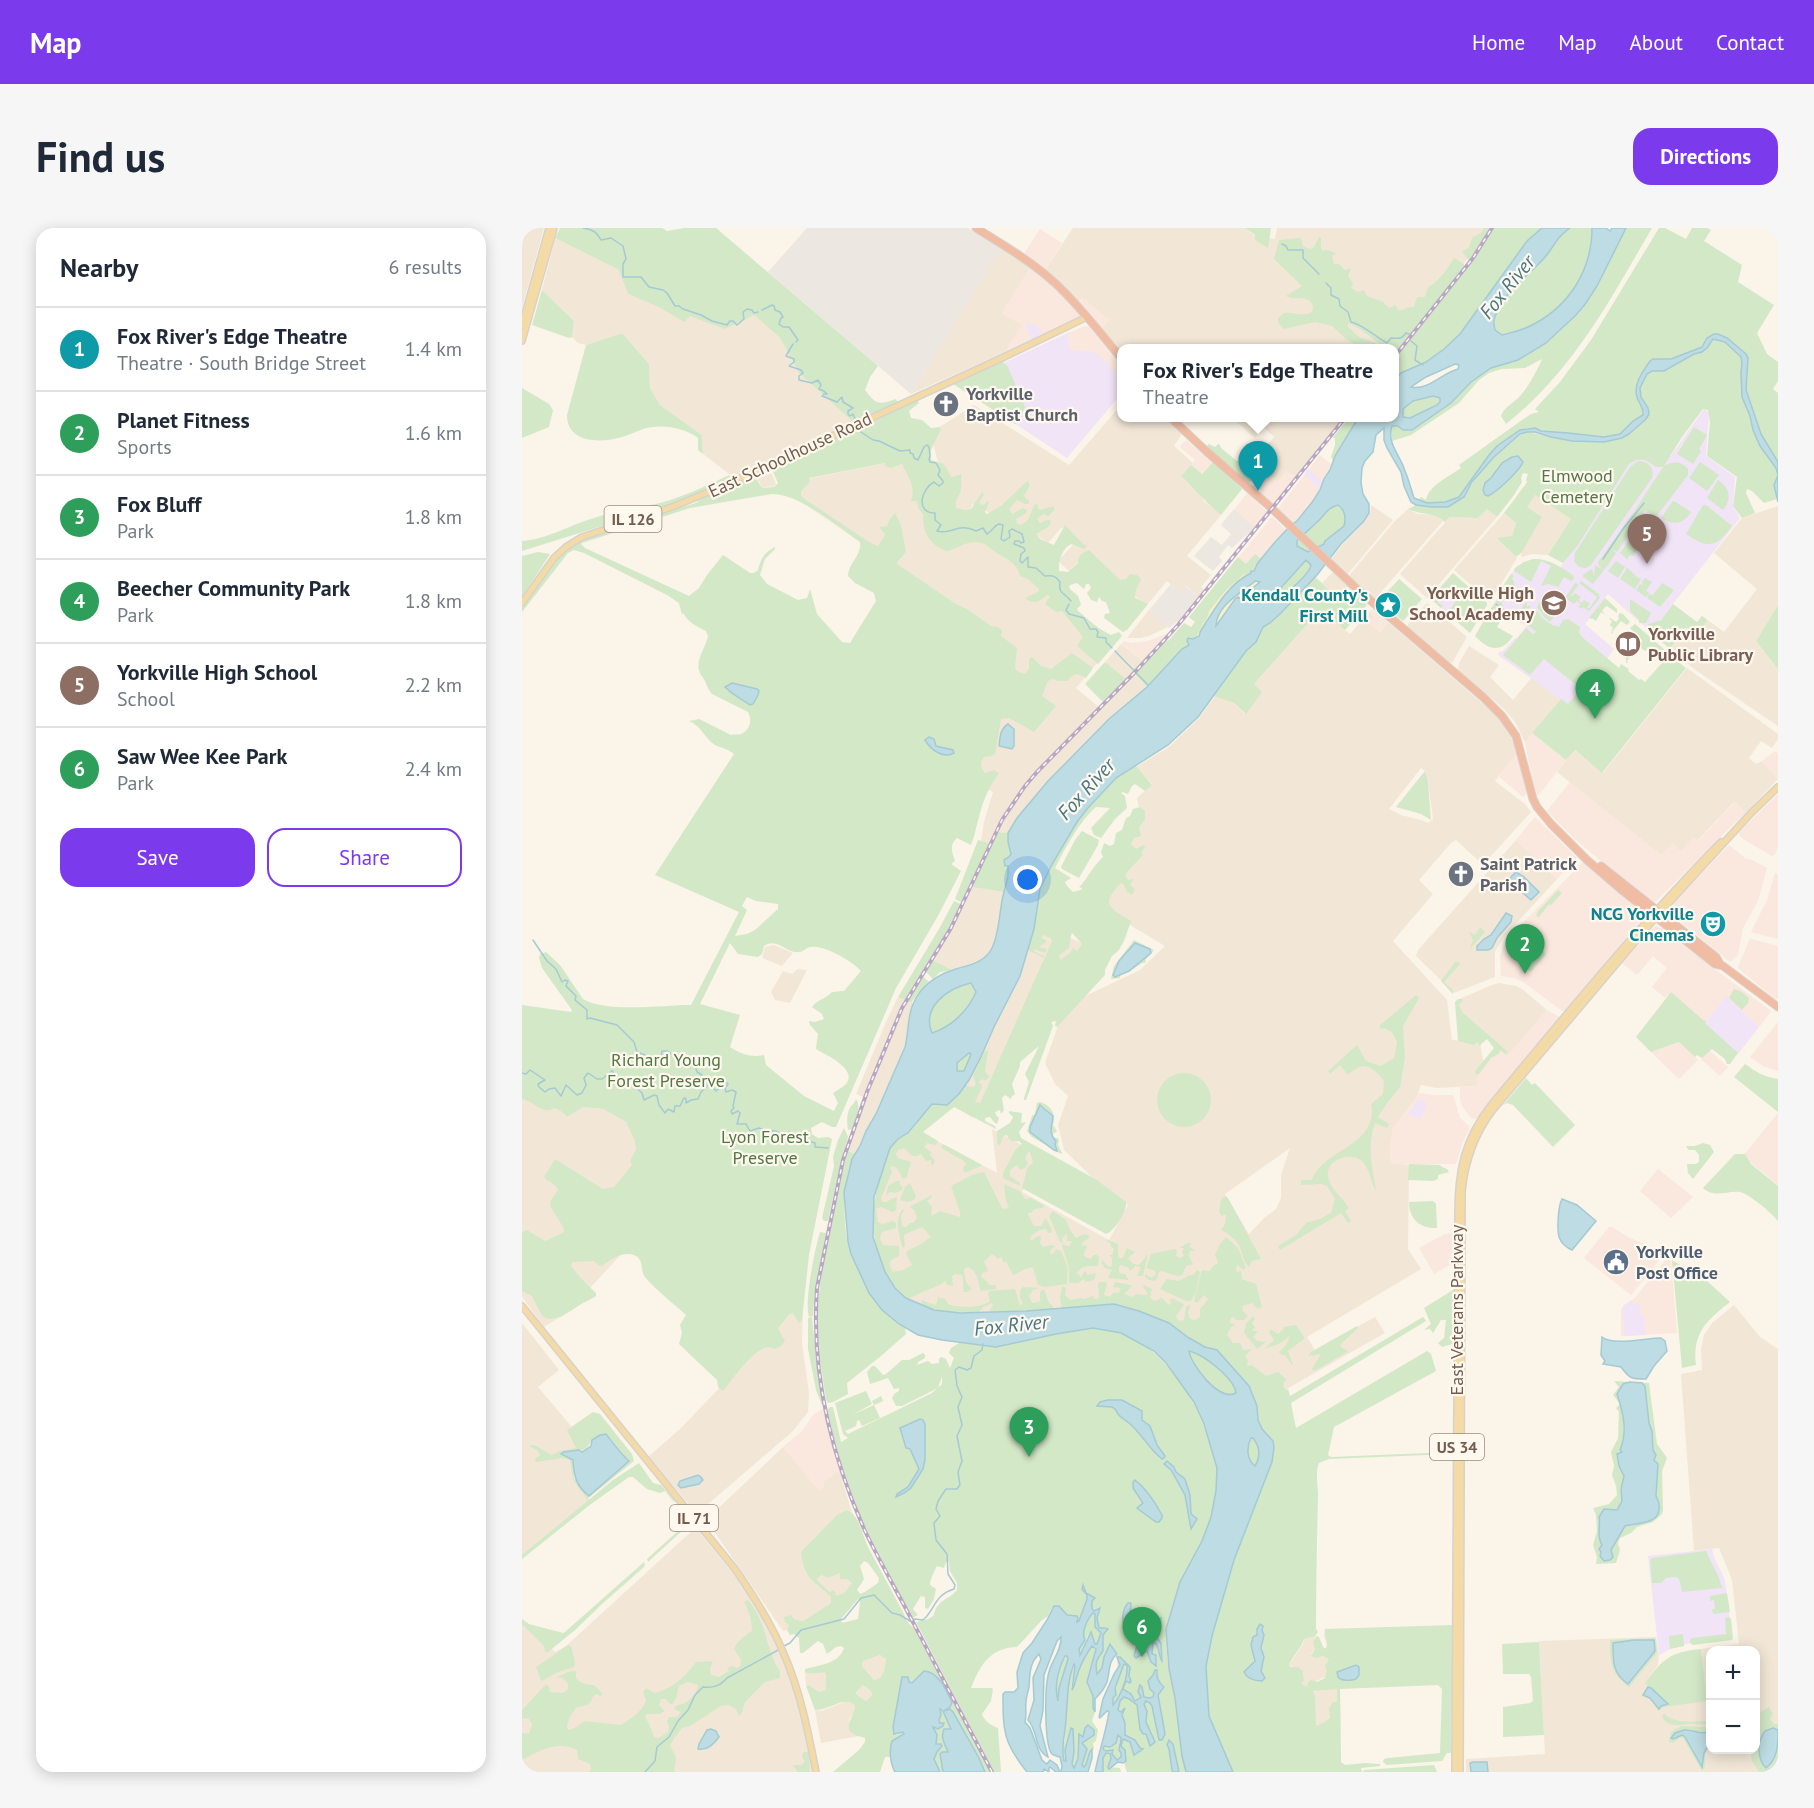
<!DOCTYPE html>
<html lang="en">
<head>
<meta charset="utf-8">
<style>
  :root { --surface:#fff; --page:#f6f6f7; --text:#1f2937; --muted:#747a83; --line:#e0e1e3; --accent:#7c3aed }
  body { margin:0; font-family:"PT Sans",sans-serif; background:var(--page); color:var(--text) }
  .controls { position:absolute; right:18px; bottom:18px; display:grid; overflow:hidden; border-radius:12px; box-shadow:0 3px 15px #0003 }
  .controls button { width:54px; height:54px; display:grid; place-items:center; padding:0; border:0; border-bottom:2px solid var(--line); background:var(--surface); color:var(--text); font:30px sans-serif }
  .you { position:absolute; left:506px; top:652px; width:21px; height:21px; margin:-15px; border:4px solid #fff; border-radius:50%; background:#1a73e8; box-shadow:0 0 0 9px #1a73e833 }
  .badge { display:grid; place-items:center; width:39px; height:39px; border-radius:50%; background:var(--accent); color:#fff; font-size:20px; font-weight:700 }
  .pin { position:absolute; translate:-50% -50px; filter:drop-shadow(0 2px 3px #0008) }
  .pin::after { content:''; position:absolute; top:32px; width:21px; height:18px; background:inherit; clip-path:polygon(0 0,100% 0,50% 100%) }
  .popup { position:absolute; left:595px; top:116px; width:282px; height:78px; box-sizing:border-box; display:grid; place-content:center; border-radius:12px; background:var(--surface); filter:drop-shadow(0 2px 4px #0005); font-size:20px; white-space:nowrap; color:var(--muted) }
  .popup b { font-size:22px; color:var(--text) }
  .popup::after { content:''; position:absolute; left:50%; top:100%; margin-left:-12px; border:12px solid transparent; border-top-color:var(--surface) }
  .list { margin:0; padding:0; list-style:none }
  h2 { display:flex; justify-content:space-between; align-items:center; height:78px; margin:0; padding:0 24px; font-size:26px }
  h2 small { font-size:20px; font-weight:400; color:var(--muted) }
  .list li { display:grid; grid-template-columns:39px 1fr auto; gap:18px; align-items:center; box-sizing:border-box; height:84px; padding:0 24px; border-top:2px solid var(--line) }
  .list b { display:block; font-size:22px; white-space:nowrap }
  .list p { margin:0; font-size:20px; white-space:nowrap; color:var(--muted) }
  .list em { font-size:20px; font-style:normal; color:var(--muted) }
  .actions { display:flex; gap:12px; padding:18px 24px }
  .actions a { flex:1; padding:14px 0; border:2px solid var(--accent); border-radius:18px; text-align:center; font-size:21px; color:var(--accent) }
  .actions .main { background:var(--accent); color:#fff }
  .map { position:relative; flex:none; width:1256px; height:1544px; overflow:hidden; border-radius:18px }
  header { display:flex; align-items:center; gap:36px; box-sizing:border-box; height:84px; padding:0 30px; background:var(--accent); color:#fff }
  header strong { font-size:28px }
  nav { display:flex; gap:33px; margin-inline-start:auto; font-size:21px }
  .intro { display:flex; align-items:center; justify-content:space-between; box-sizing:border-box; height:144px; padding:0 36px }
  h1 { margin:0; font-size:42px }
  .button { padding:15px 27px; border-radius:18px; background:var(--accent); color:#fff; font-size:21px; font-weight:700 }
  main { display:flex; gap:36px; padding:0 36px }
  aside { flex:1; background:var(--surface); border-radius:18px; box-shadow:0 3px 15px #0003 }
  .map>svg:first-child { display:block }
  .residential { fill:#f2e7d7; fill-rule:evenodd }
  .commercial { fill:#fae7dd }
  .industrial { fill:#ece7e1 }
  .education { fill:#f1e4f7 }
  .green { fill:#d3e8c7; fill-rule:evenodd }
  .sand { fill:#f7efc5 }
  .water { fill:#bedce3; stroke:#a5cad4; stroke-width:1.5; fill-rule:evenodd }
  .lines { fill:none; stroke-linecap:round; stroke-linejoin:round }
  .stream { stroke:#a5cad4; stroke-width:1.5 }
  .major-casing { stroke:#d8d2cd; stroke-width:8 }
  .highway-casing { stroke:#d8d2cd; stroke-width:9 }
  .major { stroke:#f4dba6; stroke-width:5 }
  .highway { stroke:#f0bca4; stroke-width:7 }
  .rail-casing { stroke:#b8a7c4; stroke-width:4 }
  .rail { stroke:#fef8ee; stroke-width:1.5; stroke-dasharray:4.5; stroke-linecap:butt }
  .labels { text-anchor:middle; stroke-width:4.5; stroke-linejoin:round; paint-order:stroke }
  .shield { fill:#fef8ee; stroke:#9d8c7e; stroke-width:1.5 }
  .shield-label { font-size:16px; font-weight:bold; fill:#735d4e }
  .worship-label { font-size:18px; font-weight:bold; fill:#5b616d; stroke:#fef8ee; text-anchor:start }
  .street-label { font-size:18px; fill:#735d4e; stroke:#fef8ee }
  .park-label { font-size:18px; fill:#537846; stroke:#fef8ee }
  .education-label { font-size:18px; font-weight:bold; fill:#785e54; stroke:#fef8ee; text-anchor:end }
  .culture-label { font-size:18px; font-weight:bold; fill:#0d838f; stroke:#fef8ee; text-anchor:end }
  .service-label { font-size:18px; font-weight:bold; fill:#4e5e75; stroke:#fef8ee; text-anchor:start }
  .water-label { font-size:20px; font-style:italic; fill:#497885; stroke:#fef8ee }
</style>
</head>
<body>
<header>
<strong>Map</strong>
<nav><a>Home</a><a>Map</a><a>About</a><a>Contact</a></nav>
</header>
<div class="intro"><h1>Find us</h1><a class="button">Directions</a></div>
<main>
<aside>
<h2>Nearby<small>6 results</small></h2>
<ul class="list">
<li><span class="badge" style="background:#0f9aa8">1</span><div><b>Fox River's Edge Theatre</b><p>Theatre · South Bridge Street</p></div><em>1.4 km</em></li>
<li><span class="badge" style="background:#2e9e5b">2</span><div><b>Planet Fitness</b><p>Sports</p></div><em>1.6 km</em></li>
<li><span class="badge" style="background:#2e9e5b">3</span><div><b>Fox Bluff</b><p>Park</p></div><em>1.8 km</em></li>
<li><span class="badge" style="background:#2e9e5b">4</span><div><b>Beecher Community Park</b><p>Park</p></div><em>1.8 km</em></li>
<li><span class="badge" style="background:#8d6e63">5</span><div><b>Yorkville High School</b><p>School</p></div><em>2.2 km</em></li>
<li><span class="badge" style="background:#2e9e5b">6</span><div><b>Saw Wee Kee Park</b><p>Park</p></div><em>2.4 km</em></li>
</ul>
<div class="actions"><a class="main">Save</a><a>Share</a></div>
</aside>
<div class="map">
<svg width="1256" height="1544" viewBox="0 0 1256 1544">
  <rect width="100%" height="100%" fill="#fbf4e8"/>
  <g class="residential">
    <polygon points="0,0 22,0 0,80"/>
    <polygon points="551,0 723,0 733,8 753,11 755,0 966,0 960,12 888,103 869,120 600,121 599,126 579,101 587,92 560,70 557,74 523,42"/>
    <polygon points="33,10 97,42 232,87 258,110 277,145 331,194 211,249 181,226 180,207 138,177 128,160 127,136 100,105 64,117 56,115 50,109 52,93 20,62"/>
    <polygon points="480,20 509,39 480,85 501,97 483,124 389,166"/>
    <polygon points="452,177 547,237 599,177 600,190 645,190 660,206 652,218 671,235 659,248 678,266 682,273 699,287 665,328 689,347 679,359 682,362 677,369 664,358 658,364 645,353 624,378 565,325 547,343 536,333 555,312 540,299 526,315 478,283 471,287 451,276 444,288 429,286 410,211 416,200"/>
    <polygon points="710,190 822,190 774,250 765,243 755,254 739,241 735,244 728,239 735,231 746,241 756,230 744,219 752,209 742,200 733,210"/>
    <polygon points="383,231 415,279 475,316 577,405 595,412 554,460 579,481 606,453 583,434 599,416 620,433 610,444 625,459 544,533 495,590 486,605 473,603 467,615 459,613 462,594 471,564 382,514 459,397 255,257"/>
    <polygon points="248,242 254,256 252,258 239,260 238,255 232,248"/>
    <polygon points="1012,266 1049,291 1026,327 1010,326 999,329 1000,321 1020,289 1004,279"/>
    <polygon points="849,277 871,292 824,348 808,333 821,316 843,293 848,285"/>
    <polygon points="1256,278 1256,377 1234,413 1256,441 1256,498 1175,443 1148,422 1164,399 1170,403 1180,388 1202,404 1235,361 1192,325 1220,290"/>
    <polygon points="886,281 896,286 914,287 921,293 852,372 826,349 872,294"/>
    <polygon points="965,281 975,289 905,370 878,346 928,289 956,290"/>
    <polygon points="982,285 994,295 986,321 995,330 968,374 932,342"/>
    <polygon points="811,344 831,363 821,374 800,355"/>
    <polygon points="905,375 945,409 930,435 927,434 886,399 886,396"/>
    <polygon points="627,382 646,399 627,408 619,410 605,410"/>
    <path d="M798 382 828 406 847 384 852 388 851 392 858 404 866 394 974 487 986 501 995 525 973 553 1003 576 1009 584 961 637 934 612 929 615 897 652 911 666 871 713 925 772 930 812 958 814 962 837 955 858 915 860 899 857 894 871 877 892 871 901 868 925 869 935 887 937 886 1021 899 1041 785 1109 793 1122 853 1089 863 1105 735 1178 712 1139 558 1080 438 1085 399 1078 384 1070 373 1060 363 1044 351 988 376 911 400 905 475 945 470 901 519 927 500 964 587 1012 606 977 575 954 542 922 536 897 546 868 533 856 523 835 537 795 559 770 618 742 643 718 583 682 579 672 620 594 615 570 630 556 614 539 647 519 677 490 693 468 712 475 723 486 732 456ZM899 540 903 543 906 553 911 591 906 595 899 592 879 587 867 581ZM768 920 759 947V970L754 981 742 990 727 1006 703 966Z"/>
    <polygon points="947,418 977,437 968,449 991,472 1010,449 1039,471 1003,514 993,494 982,481 936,442 937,435"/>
    <polygon points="1165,440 1256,506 1256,511 1250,520 1239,513 1227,530 1234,536 1240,533 1256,551 1224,584 1212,574 1175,613 1172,610 1159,623 1139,627 1035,544 1052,522 1081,545"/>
    <polygon points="994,612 1035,651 981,710 973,724 973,749 932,765 894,728 896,722"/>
    <polygon points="450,659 482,664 477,694 470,720 465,727 453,736 430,742 411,732 426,709"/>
    <polygon points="513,694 582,725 516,749 451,890 427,875 437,866 447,852 458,831 472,799 498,748"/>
    <polygon points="252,717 271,725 260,738 240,730 243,719"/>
    <polygon points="276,741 285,742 268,775 253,772 249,764 261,743 270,746"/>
    <polygon points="977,755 994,758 1000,761 1025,782 985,829 936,782 935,772 970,757"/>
    <polygon points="376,769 391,776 386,808 362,870 354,886 344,903 334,926 325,923 344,870 334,866 364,794"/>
    <polygon points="0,871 81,881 132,910 81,974 104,1021 68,1060 73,1067 22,1099 0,1069"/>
    <polygon points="281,1073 280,1115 287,1165 286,1184 271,1203 178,1283 172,1282 126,1229 158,1201"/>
    <path d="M1212 1077 1238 1109 1256 1121V1544H944V1531L1023 1526 1017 1413 1134 1409 1137 1427 1136 1437 1123 1455 1130 1460 1185 1473 1179 1421 1217 1416 1210 1352 1197 1320 1172 1323 1159 1146 1180 1142 1179 1121 1182 1107 1190 1095ZM1188 1422H1234V1522H1188Z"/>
    <polygon points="0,1095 37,1142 16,1159 49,1198 54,1219 51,1251 68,1272 0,1328"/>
    <polygon points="261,1219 297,1262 301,1254 317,1242 330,1285 325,1282 292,1310 295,1358 303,1362 309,1369 309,1375 281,1393 272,1391 265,1402 261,1403 185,1293 186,1290"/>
    <polygon points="172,1301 175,1301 230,1369 248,1403 272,1457 292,1544 0,1544 0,1392 33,1424 44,1418"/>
    <polygon points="319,1344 330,1355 322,1365 314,1369 297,1354 295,1350 299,1347 306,1350"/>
    <polygon points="803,1401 815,1448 800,1450 793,1454 787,1460 779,1455 782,1453 781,1443 767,1437 781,1416 782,1411 794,1407 793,1421 789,1426 795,1430 801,1428 803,1421 805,1418 802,1407"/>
    <polygon points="358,1427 364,1430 362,1443 358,1450 352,1452 340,1438 341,1433"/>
    <polygon points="299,1443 304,1444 304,1462 297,1464 287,1457 284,1458 283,1444 288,1446"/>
    <polygon points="341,1457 349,1463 350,1467 344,1473 334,1466 335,1463"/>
    <polygon points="818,1460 819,1544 793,1544 790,1463"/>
    <polygon points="325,1473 330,1474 333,1478 332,1485 327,1491 329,1503 337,1508 299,1515 293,1482 299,1483"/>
  </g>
  <g class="commercial">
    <polygon points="518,1 540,15 523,42 502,26"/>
    <polygon points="509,39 540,66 556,83 558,88 555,91 521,108 516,108 483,124 500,97 480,85"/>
    <polygon points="561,70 587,92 579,101 557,74"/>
    <polygon points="563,98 567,99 599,138 599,153 584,134 566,123 548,122 546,105"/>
    <polygon points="664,212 690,235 679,246 669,237 673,232 658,219"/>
    <polygon points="798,227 810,237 808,242 802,251 798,261 791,273 775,293 769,297 755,282"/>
    <polygon points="765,242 774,250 750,277 730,259 743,245 755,254"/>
    <polygon points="725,265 745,284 732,300 712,282"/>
    <polygon points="750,289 764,302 740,332 724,337 716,330"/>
    <polygon points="850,381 866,394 857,404 847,395 852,388 847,384"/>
    <polygon points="647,405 620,433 599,416 602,413 610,415 626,413"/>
    <polygon points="1010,505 1044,532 1016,568 1011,555 1003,514"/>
    <polygon points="1253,523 1256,526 1256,551 1240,533"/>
    <polygon points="995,525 1005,565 1001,569 976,548"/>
    <polygon points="1048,554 1139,627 1150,615 1159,623 1171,609 1176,613 1213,574 1224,584 1133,674 1112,661 1053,611 1025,583"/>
    <polygon points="1256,566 1256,618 1253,626 1250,628 1224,613 1217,607 1217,604"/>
    <polygon points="1013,589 1055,630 1035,651 994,612"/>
    <polygon points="1207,617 1224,631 1228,631 1245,640 1236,673 1221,700 1216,727 1208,734 1154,690 1149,684 1153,674"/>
    <polygon points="1061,634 1121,684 1121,690 1043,783 1040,783 1000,753 991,750 979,748 978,728 982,718 988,708"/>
    <polygon points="1253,645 1256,646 1256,711 1229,704 1245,672"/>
    <polygon points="1134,697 1249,783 1237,799 1204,768 1183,795 1147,766 1143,770 1130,759 1145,740 1131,728 1115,747 1100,735"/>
    <polygon points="1229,711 1256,718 1256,771 1252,770 1216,740 1227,712"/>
    <polygon points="1025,782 1041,791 958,890 953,891 948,889 940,878 938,871 938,859 955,858 955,845 975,821 985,828"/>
    <polygon points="1256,794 1256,843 1241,838 1228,829"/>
    <polygon points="1158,814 1176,832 1157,851 1129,824"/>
    <polygon points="1187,822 1206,839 1198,848 1179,831"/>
    <polygon points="897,865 912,867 931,867 938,890 948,899 940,916 934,936 869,936 868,915 871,901 877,892 890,877"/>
    <polygon points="1256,885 1256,957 1221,928"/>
    <polygon points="1136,941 1171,969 1149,990 1118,963"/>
    <polygon points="1087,999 1090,999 1106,1009 1143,1025 1109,1067 1062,1030"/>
    <polygon points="931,1005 932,1007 933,1034 912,1046 897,1020 923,1006"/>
    <polygon points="1145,1030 1149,1033 1155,1105 1099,1108 1099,1081 1113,1070"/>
    <polygon points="301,1181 317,1242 302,1253 302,1258 297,1263 261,1219 279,1204 291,1187"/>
  </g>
  <g class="industrial">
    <polygon points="285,0 446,0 480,20 389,166 246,44"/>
    <polygon points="712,281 732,300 710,320 706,317 697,329 700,333 691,343 672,328 689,309 700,317 709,306 699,297"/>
    <polygon points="649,356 658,364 663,358 677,369 657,392 647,400 627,382"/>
  </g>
  <g class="education">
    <polygon points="508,95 520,101 516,108 509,111 503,96"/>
    <polygon points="546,105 548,122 566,123 576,127 584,134 599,153 600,165 545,230 436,158 436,156"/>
    <polygon points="1182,181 1187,185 1184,228 1213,249 1211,278 1218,290 1129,404 1086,366 1063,396 1092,421 1064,459 1059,462 1046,477 976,427 977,424 981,423 993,410 995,410 1005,398 970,379 989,346 994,340 1002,334 1016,331 1024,333 1038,340 1113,223 1140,240"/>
    <polygon points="786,241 800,254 798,261 782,246"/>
    <polygon points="930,346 965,376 949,403 908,370"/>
    <polygon points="1204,768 1237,799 1216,826 1183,795"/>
    <polygon points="896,871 905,875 899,891 886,887"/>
    <polygon points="1109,1072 1113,1076 1117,1075 1118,1086 1122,1086 1123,1107 1102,1108 1101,1078"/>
    <polygon points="1190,1321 1192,1329 1203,1352 1210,1410 1156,1417 1137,1427 1126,1328"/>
  </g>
  <g class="green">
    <path d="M38 0H140L145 3 162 0H194L356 138 348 149 343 162C354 177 357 177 374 171L376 175 331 194 277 145 258 110 232 87 203 101 168 88 162 94 137 79 106 66 97 42 33 10Z"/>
    <polygon points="723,0 749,0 746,20 733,12 733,7"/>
    <path d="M962 0H969L947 33 940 23C950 20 947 17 950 10L960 4Z"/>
    <polygon points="971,0 1020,0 1005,13 938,106 922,121 904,134 879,145 873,151 873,131 952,31"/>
    <path d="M1048 0H1070C1070 41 1048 77 1012 96 1002 102 991 104 980 108L975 105C961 81 1008 45 1023 29 1028 23 1031 15 1036 9 1039 5 1044 3 1048 0Z"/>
    <path d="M1104 0H1130C1088 72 1051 143 984 196L979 188C982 179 992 175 998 168 1007 158 1015 143 1020 131L1003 140 980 141 967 145 957 152 937 175 889 207 870 213 869 202 870 198H876L881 202H890L929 175 949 154 969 140 996 132 1024 115 1054 87Z"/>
    <path d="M1137 0H1143L1164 11 1170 0H1185L1189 2 1182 13 1220 37 1216 54 1252 77 1235 105 1245 126 1256 134V153L1251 161 1256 165V234L1239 206 1224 162 1226 138 1205 110 1185 111C1179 123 1161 127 1149 131 1145 132 1140 130 1136 132 1126 135 1117 146 1115 156 1112 168 1123 176 1121 187L1098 206 1082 209 1046 205H1033L1006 200 998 202 975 218 967 227 937 269 923 274 905 275 896 273 899 269 904 272C906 258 928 248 939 240L937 237 1000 192 1009 186 1017 184 1013 181 1038 154 1069 112Z"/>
    <path d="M797 9 799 10V20L801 23 805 22 814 25 810 28 812 36H817L823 42 829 40 826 48 831 55 829 60 836 64 842 62 845 68 861 74 867 80 874 77 876 82C883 83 885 78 892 79L895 69H903L906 59C918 53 925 41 932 30L942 36V39L873 126V121L838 120 824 111 810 98 793 94 762 101 756 95V90L762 85C774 83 777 90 790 84L791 78C785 65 774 74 764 68L780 58 752 31 757 12 777 10 780 12 781 18 788 21 792 19ZM827 95 838 101 859 117 837 109 825 98Z"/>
    <polygon points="20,62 52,93 50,109 47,110 10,97"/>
    <path d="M100 105 127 136 128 160 138 177 180 207 181 226 176 222V210C164 201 146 197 131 199 120 200 111 206 100 209 80 215 45 216 45 187L64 117Z"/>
    <path d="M1191 111 1203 114 1219 129 1220 135 1219 144 1220 169 1228 188 1231 202 1238 218 1254 240 1256 247 1252 257 1255 271 1242 275 1230 263 1225 261 1224 265 1233 285 1220 290 1211 278 1215 249 1185 228 1188 194 1186 182 1181 181 1160 209 1142 238C1150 234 1158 232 1166 241V247L1134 289 1123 282 1095 324 1089 321 1094 325 1083 341H1080L1082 342 1071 356 1061 349V347L1070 341 1072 349 1073 337 1080 341 1076 336V334L1111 285 1141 239H1134C1124 232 1118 228 1107 236L1056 317 1041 335 1026 327 1049 291 1013 267 1005 279 1020 289 1000 324 994 329 975 310 990 308 994 295 982 285C991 273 998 264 1005 254L1004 252 1006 246 1001 245 999 250 1000 254 992 267 975 289 965 281 956 290 928 289 923 294C910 283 902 288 886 281L894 277 910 279 942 269C954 247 970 231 989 215 995 210 998 206 1005 204L1051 213 1082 214 1107 206 1124 191 1127 186 1126 180 1119 169 1118 160 1125 146 1130 143H1142L1172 126 1180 124 1185 120Z"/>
    <polygon points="480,133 486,139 503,179 502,182 493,196 431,156 431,154"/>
    <polygon points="0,160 27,176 31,182 27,199 0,210"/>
    <polygon points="911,168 918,170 918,174 915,177 888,190 881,189 881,181 891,173"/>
    <path d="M395 172 397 175 387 183 389 190 400 192 409 200 417 199 419 201 409 222V232L422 236 429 249 440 246C438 252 440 255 439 261 438 269 432 272 434 280L443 282 449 281 460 264 462 266 457 275 461 277 466 273 467 274 463 284 465 286 479 278 504 254 506 253 508 257 502 268 507 273V276H503L495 272 487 281 490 286 501 280 505 282 504 285 494 291 495 295 499 297C509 292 508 285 513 276L516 277V280L518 282 532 278V282L527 288 521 286 515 291 518 295 525 292H528L529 295 526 299 514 306 518 311 532 317 543 297 561 316 565 318 562 321 549 316C540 321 536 333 537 343L546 344 556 335C555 327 561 325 567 322L598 352 604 351 608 346 615 347 619 351 614 362 613 370 626 376 605 402 601 404 582 390 583 386 588 385 584 374 580 373 577 369 575 374 569 372 565 365 569 360 567 356H564L562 361 555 355 548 357 547 359 548 361 556 368 559 377 555 381 556 383C567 392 576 401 589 407L597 404 600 408 576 436 555 418 561 409 540 383 534 384 523 376 528 368 525 367C518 374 511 377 503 370L516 364 517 361 506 351 498 348C496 337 486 331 476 326 467 320 463 313 451 314 441 315 433 322 424 323 407 316 400 304 401 286L396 280 395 273H389C394 260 386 248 380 236L369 240 364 239 363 235 287 250 288 254 279 263V267L281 270 347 314 356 318 362 309 363 306 357 299 365 298 368 291 373 285 379 297 384 324 376 333 375 336 434 376 445 381 469 398 476 399 480 402 479 408 495 420 493 440 495 443 503 446 507 440V431L510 429 519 438 529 441 550 425 571 440 564 450 555 446 549 448 546 453H536L531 451 526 453 520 468 534 478 512 504 487 490 479 491 473 526 470 528 462 529C458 535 458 540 463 545L472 542 477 545C467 559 461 572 457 589 454 598 453 608 449 617L435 610C427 617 430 624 433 633L429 636 439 643 417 686 374 760 314 899H310L300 894 289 900 290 906 296 910 306 909 310 911 287 1027 280 1092 277 1095 271 1085 268 1086 256 1100 263 1113 259 1118 253 1121C250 1120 247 1119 243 1120 231 1122 209 1153 201 1163L196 1159 195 1152 157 1116 160 1105 158 1097 164 1087C151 1075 135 1063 123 1049 118 1043 122 1032 114 1028 102 1022 89 1031 80 1038L76 1037 72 1033 50 1034 49 1038C57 1048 64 1056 74 1065V1068C68 1072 62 1074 56 1078 45 1085 33 1096 20 1088L10 1068 0 1063V1004L5 1002 23 1013 42 1004 41 999 28 978 29 972 36 962C33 955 26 954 22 949L33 931 81 961 92 959 110 937 108 933 114 921 113 913 104 894 81 881 61 879 45 889C41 884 38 882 32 880 20 888 13 873 0 871V777L49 784 50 782 20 740 17 730 18 726 24 724 38 737 61 771C83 785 142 777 169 777L217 684 133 647 212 526C206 521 200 520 193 517 182 510 180 498 167 493L177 491 209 507C212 506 216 507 219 506 229 502 230 491 226 484L190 466C186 461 185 458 183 453 182 450 179 448 178 445 172 434 184 419 186 408L184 403C174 398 167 395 161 385L160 387 157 375 145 367 62 325 52 322 46 325 0 384V378L37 328 58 312 76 304 174 275 179 271 229 249 235 252 240 260 252 259 256 255 249 239ZM250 266C278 266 315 298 338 314 340 328 326 335 326 348L333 355 352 365 354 373 328 415 320 414 295 386 288 361 285 370 276 372 245 356 238 347 243 331 253 321V319C242 325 239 330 236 342L232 345H228L201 327 185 347 177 360 167 368 63 320 59 316 60 315 168 280ZM210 455 236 467 231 476 227 477 212 465 204 462ZM225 669 234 673 256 676V681L233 702 225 706 213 708 225 682 220 678ZM208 715 216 726 236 729 240 726 242 718C256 709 264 726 277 724 281 724 285 719 289 719 301 716 332 734 339 743L322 763 310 764C304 771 296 771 290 779L300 786 302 791 293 794 287 793 288 797 296 806 294 821C304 827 338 842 323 857 320 860 315 862 311 865L316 875 312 883 282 868 244 837 242 827C229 830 219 826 208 819L218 787 178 776Z"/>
    <polygon points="827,190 836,190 811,232 809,229 813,217 813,211 811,209"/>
    <polygon points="1172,199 1185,207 1177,221 1179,223 1171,236 1155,226"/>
    <polygon points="687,216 693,219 696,216 698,217 699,220 715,233 718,233 727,225 734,231 722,243 727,250 731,251 727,255 683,218 683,217 685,218"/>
    <path d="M1116 233C1126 233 1133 240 1130 250L1069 337 1064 340 1057 339 1052 333 1053 325 1108 239Z"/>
    <path d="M691 234 720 261 699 287C684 275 673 261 659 248L669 237 680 246Z"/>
    <polygon points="1178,234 1197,247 1185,263 1167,250"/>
    <path d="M207 247 211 251 156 274 0 323V313C27 311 49 296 75 289 94 283 114 280 134 276 159 270 184 258 207 247Z"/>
    <path d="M1196 252C1208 260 1210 271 1201 282L1185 270Z"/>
    <path d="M1151 273H1152L1169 284C1162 296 1151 298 1139 290Z"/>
    <path d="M815 277C823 282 824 290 822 298L803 313 802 316 786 324 778 320 774 316C779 306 787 302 794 295 802 288 804 280 815 277Z"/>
    <path d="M1181 277H1184L1210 298C1194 320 1186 321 1164 306Z"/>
    <polygon points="1109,310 1112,310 1119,315 1111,328 1108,327 1105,331 1098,325"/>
    <polygon points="16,324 28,326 0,369 0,328"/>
    <path d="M733 326 740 332 734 337 731 343H728V345C712 352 695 371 686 388 682 396 678 406 671 411L668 409 665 414 667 417 660 421 625 459 610 443 642 410 646 413 662 395 669 399 673 394 667 389 716 329 724 336Z"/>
    <path d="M1011 331C1027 330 1038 339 1051 347L1052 351 1049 353 1042 349 1036 359 1026 356 1019 358 1029 338 1019 333 1009 354 992 343 993 340 1002 334Z"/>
    <path d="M784 332 790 337C787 346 763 367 754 372L753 371 756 363Z"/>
    <polygon points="1094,333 1103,339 1096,350 1086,343"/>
    <path d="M1105 340C1110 342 1113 350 1119 351L1113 361 1098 351Z"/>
    <polygon points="931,345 965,375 965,377 948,405 924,384 926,385 937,368 927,359 919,367 919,370 915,376 917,375 921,378 919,380 921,382 909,371"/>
    <polygon points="989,346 992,348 990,350 994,359 990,360 981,374 976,371 989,350 981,362 981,358"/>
    <path d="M793 349 821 374 831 363 845 377 823 402 798 382 732 456 740 464 724 486 712 475 692 468 724 423 734 414 741 398C760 390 778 364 793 349Z"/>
    <polygon points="1123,350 1130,354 1124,363 1127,365 1124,369 1114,362 1118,356 1121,357 1120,354"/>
    <polygon points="877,351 900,371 881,393 857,373"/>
    <polygon points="1058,352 1078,367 1077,367 1078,370 1067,383 1061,379 1060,381 1055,378 1057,378 1059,376 1055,373 1052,376 1043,370 1053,355 1057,356 1049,367 1050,368 1053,365 1059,369 1056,372 1060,375 1062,372 1068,376 1065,379 1067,381 1075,369 1057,355 1059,354"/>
    <polygon points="1140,355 1152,362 1138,379 1125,370 1127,366 1131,367"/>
    <polygon points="1020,370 1030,378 1029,380 1023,376 1024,378 1020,384 1029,389 1031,386 1033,387 1028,394 1021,388 1015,379"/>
    <polygon points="1083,370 1095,381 1095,385 1085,378 1083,379 1080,383 1084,387 1079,384 1074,393 1070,390 1069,391 1067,390"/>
    <polygon points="1108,371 1129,385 1124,395 1117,395 1117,392 1108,383"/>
    <path d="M976 372 980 375 981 382 995 390H998L1003 382 999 381 1004 374 1005 375V378H1009L1003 385 999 395 982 387 975 399 991 408C979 426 966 422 953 408L969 380Z"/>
    <polygon points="1151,376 1175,394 1180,388 1185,392 1175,408 1164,399 1148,421 1126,402 1125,399 1127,396 1139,392"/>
    <polygon points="1256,377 1256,441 1234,413"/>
    <polygon points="1013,380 1021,391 1032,398 1033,397 1037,399 1042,391 1044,392 1046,391 1058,399 1057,405 1061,410 1097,440 1099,436 1107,441 1106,443 1117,452 1119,451 1123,454 1147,427 1164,440 1080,545 1053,522 1044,532 1010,505 1039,471 1046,476 1059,461 1022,431 1008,447 981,427 1004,400 1011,406 1014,404 1006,397 1004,397"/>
    <polygon points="1098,385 1101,386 1108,394 1105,397 1099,393 1090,404 1091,406 1089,405 1091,400 1088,397 1090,393 1087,391 1088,390 1094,394 1097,391 1096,388"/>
    <polygon points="1113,396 1144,423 1144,425 1137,434 1124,422 1123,423 1119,420 1116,423 1114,422 1105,433 1106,435 1104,435 1104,431 1102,428 1108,424 1115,415 1121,413 1108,400"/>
    <polygon points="583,434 604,451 581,474 563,456"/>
    <path d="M614 538 630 557 623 563 613 556 610 558 606 566 601 564 599 565 603 568 605 580 593 591 579 610 572 607 569 600 588 580 574 579C556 595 544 619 533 640L549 650 543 654 545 658 551 664 559 662 560 660 557 659C563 654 565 648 570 642 573 637 577 633 581 629L579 624 582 615 588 618 592 616 594 605 600 602 604 590 608 588 611 581 618 579 623 583V591L617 600 619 608 612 610 609 616 614 621 621 617 623 619 619 625 621 627 605 644 603 648 606 652 612 651 608 657 613 661 610 667 605 664 602 657 599 655C578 677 587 679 609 693L602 713 597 722 590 728 583 742V747L535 799 533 798 534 793 529 794 531 798 504 872H502V870L507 854 503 846 517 818 498 834V838L490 856 493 866 490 868 489 871 483 867 480 870 482 882 479 886 478 882 473 884 474 887 477 890 475 896 472 894 468 889 463 890V893L473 898 474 901 432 879 401 904 416 913 414 917 405 915 402 919 409 924 408 927 413 933 412 936 409 937V932L404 933 399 926 395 928H390L382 920 376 922 374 926 376 930 389 934 385 949 382 951C377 948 378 940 371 938L368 939 370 944 359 970 360 974H365L369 971 375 969 374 982 371 984 359 979 354 981 356 994 360 996 371 993 374 995V1000L360 1004 358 1010 361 1017 377 1018V1028L369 1032C367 1036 368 1040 371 1044L381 1042 390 1037 384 1026 385 1023 399 1016 409 1009 400 999 382 1007 383 1018 381 1020C377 1010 372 989 381 981L382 982 379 988 380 998 384 999 388 995H391L395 990 392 982 388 979 389 978 410 967V969L405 973 410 979 409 988 418 983 438 989V984L429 958 450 947 462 944 480 980 484 981 487 979 484 973 482 956 498 963 503 971 509 970 522 977 521 980 513 981 509 985H506V986L512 998H519L524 990 530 1002 529 1005H526L524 1001C518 1001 510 1005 508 1011L510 1013 514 1009 519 1008 518 1015 521 1019 530 1017 533 1018 528 1023V1026L532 1025 534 1021 539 1023 546 1040 545 1056 523 1059 516 1057 511 1040C505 1038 497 1045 491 1047L484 1034H481L480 1029 476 1031 470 1026 462 1034 466 1042 465 1044 460 1045 459 1048 468 1057H474V1061L459 1063C455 1054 457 1044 446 1039L442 1041C442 1048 444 1057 450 1061L446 1064H442C440 1059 442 1053 440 1047L433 1046 430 1048 431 1058 426 1057 423 1053C415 1059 415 1058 405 1062 398 1064 394 1069 386 1070 348 1042 346 991 358 949 361 939 363 927 369 919 374 912 381 910 387 905 394 898 399 887 406 880 416 868 432 874 444 857L449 859H452L454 856 451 848 463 823H466L463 843 468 849 463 853 461 851 456 854 459 856 460 859 453 874 458 875 530 713 529 710 521 707 519 710 524 712V714L517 719 525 721 523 725 512 721 513 724 522 728V730L506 722 512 701 518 661 529 638 555 594 565 581 594 550ZM550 705 560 716 555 723 551 720 548 725 538 732 537 727C553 718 545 718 550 705Z"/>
    <polygon points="903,543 906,553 909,592 899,586 874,579"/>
    <polygon points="560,603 577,612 576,617 557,650 540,641 539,639 553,612"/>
    <polygon points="476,604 486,605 486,614 489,625 486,638 486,647 482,664 450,659"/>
    <polygon points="456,612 467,615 446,662 439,674 433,671"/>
    <polygon points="1036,662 1040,665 1028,678 1027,676 1017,689 1014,688 1016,683"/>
    <polygon points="432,673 439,676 426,703 383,772 376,769 417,701"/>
    <polygon points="958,699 963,704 948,721 951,712 947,704 953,707"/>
    <polygon points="612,712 632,722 624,731 623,735 620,735 605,745 629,725 628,721 613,715 594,738 591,747 594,749 598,748 598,750 589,751 592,738"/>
    <polygon points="1011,715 1024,726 1009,744 996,733"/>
    <polygon points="411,732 430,742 418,744 411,751 403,743"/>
    <polygon points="933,734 937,734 938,736 922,754 931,762 931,766 919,753"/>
    <polygon points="402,749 407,754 395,766 389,775 386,773 395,757"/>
    <path d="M449 755 454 764C446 784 429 798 410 806 399 779 426 761 449 755Z"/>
    <polygon points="1212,761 1220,764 1227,770 1226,775 1220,782 1207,770"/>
    <polygon points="1149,764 1181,792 1183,792 1184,796 1216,825 1208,836 1205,836 1203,831 1190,821 1180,830 1175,827 1173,829 1157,814 1129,824 1114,809"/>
    <path d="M894 767 897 770 881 798 883 829 878 859 865 875 856 889 867 896 865 900 853 895C844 920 851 938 854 963 849 955 848 941 840 933 829 923 803 931 806 949 808 961 821 970 827 980L823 983 829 993 826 995 819 985 758 1022 756 1018 774 1007 784 995 798 991 809 985 813 971 805 958 799 956 779 957V952H790C801 921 857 918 849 876L861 866 862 853C850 838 842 832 826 847L818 837 808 846 806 843 835 817 844 833 859 838 872 830 875 814 870 804 862 800 860 801 857 798Z"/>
    <polygon points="936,771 940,771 941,772 937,777 940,784 986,824 984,826 977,822 978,825 969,830 956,847 953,845 954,842 972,820 965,811 957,818 956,814 952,817 936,813 933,774"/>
    <polygon points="447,825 449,826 442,843 435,843 435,835"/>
    <path d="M1223 836C1234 844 1242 849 1256 851V884L1212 849Z"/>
    <circle cx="662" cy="872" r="27"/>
    <polygon points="1004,850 1010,857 1013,855 1053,897 1031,919 991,877 985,875 981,877"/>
    <path d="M334 871C340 880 333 891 330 901L326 902C325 895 324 885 329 878 331 876 333 874 334 871Z"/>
    <path d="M518 874C529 877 535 887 531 897L535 903 531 906V909L537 911 536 917 540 925 539 926 510 909 505 903 510 888 513 886 515 875ZM517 878H521L531 888C530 898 526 905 534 913L532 922 509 905 507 902Z"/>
    <path d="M487 883 500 885 499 895 504 894 497 904 499 910 575 952 604 974C605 984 595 997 588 1004L584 1006 500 960 506 938 511 935 508 924H506L503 930 506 935 503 940 498 942 495 937 488 942V948L498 955V958L481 950C481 942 483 942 486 936 491 926 491 923 500 916L497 913C490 914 487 913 485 907L481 908 478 917 475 916V903L488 895 491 889 487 885Z"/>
    <polygon points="322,900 326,909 317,943 306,993 302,993 300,990 312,938 311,929 316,912"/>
    <polygon points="1181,915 1188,917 1192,924 1171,951 1166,945 1165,936 1174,936 1177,934 1177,927 1173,922 1167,922 1164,919 1165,918 1173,918"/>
    <polygon points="421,916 460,937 459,938 442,945 441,941 444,936 442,933 419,920"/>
    <path d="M325 923 334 926C319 944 320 1005 329 1026 335 1038 340 1052 347 1064 355 1078 370 1092 383 1100L384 1106 359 1128 325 1155 326 1166 311 1174 306 1175 304 1172 296 1119 295 1080 301 1036Z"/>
    <path d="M1213 926H1223L1229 936 1256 958V993C1250 985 1227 966 1218 964 1205 962 1194 971 1181 960Z"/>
    <polygon points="887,936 918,937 920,939 925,941 927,944 916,947 916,951 911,953 886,952"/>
    <polygon points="374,953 378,953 378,956 381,960 380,962 373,965 368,964 364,968 366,958"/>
    <polygon points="388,955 394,968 392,972 385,974 378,972 383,959"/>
    <path d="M703 968 706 970 739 1031 730 1033 727 1039C721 1033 721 1027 718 1020 715 1011 706 1006 699 1002L703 996 704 986 700 988 697 984 699 972Z"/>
    <path d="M911 973 914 976 915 1000C898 1001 887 991 887 974Z"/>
    <path d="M531 983 544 992 548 1002 554 1010 562 1006 568 1008 567 1010 560 1015V1018L564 1017 565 1019 562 1025V1028L568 1031 572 1027H575L577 1029 576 1038C569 1038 559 1037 555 1045L559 1049 562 1044 564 1043 565 1047 574 1045 572 1052 564 1054 562 1051 556 1055H547V1039L540 1018 541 1016 547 1019 550 1013H545V1005L540 1010 541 1015 538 1014 527 988Z"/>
    <path d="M298 1004 304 1005 303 1010 293 1063 291 1088 287 1089C282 1073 293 1021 298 1004Z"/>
    <path d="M704 1009 716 1020 724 1040 722 1042 715 1037 714 1042 715 1044 719 1043 720 1051 734 1056 740 1079 736 1081 730 1075 720 1078 721 1083 726 1088 722 1092H714L711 1089 709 1090 708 1095 714 1097 709 1099 705 1107 711 1115H718L721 1122 730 1121 723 1128 726 1133 725 1138 730 1137 744 1148 756 1144 764 1151 761 1158 764 1162 766 1161 768 1168 901 1089 904 1093 769 1175 774 1200 905 1123 909 1126 914 1143 812 1199 806 1227 809 1229 930 1224V1226L807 1231 797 1235C793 1244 796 1257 796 1267 795 1311 794 1356 794 1401L796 1404 793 1408 782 1411C779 1421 771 1427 767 1437L769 1439H776L781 1443 782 1453 779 1455 785 1459 786 1454 789 1452 795 1454 803 1450 805 1443 803 1438 807 1431 801 1428 795 1430 789 1428 793 1421 791 1414 795 1408 797 1409 801 1419 804 1421C807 1413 802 1408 803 1401L931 1397 929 1525H925L920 1533 865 1537 861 1534 862 1531 866 1530 918 1525 920 1461 916 1457 818 1461 819 1534 823 1537 843 1535 858 1536V1538L839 1540 840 1544H711L687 1488 684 1438 690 1408 712 1332 750 1234 751 1213 740 1201 736 1192 735 1178 727 1158 695 1122 683 1119 667 1110 647 1095 617 1083 592 1076 540 1081 538 1071 540 1059H542L544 1060 543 1067 548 1072 559 1070 562 1071 571 1068 572 1071H576L577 1069 576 1056 578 1054H584L585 1057 582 1067 588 1069 591 1065H597L599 1060 591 1059 593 1054 609 1057V1059L602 1066 611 1069 614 1066 625 1067V1064L621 1059 622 1057 630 1061 628 1070 632 1073 636 1072 639 1069 647 1077 649 1075 648 1072 650 1070 662 1076 654 1089 657 1093 662 1092 664 1079 667 1077 668 1078 666 1085 668 1091 674 1092 678 1088V1081L686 1071 682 1067 675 1075 672 1073 679 1045 680 1042 687 1043 692 1037 695 1036 696 1034 693 1027 698 1016ZM736 1398 742 1407C739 1420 741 1431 739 1444L730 1436 733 1430 729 1417 735 1407ZM832 1438 829 1452H819L815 1444ZM815 1461V1474H811L807 1480 808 1490 803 1494 794 1498 793 1468 791 1463Z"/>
    <polygon points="586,1012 596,1016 596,1028 598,1030 601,1030 605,1020 613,1024 606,1030 611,1036 617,1037 626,1026 621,1048 615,1048 619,1039 613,1038 611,1041 607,1043 607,1040 599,1037 597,1039 597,1045 603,1046 607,1052 586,1050 590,1042 582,1040 581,1037 579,1035 581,1032 585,1038 589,1039 590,1037 590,1030 587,1027 590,1027 592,1021 589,1018 588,1015 584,1013"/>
    <polygon points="666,1015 669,1015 667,1018 673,1023 668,1023 667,1028 671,1036 664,1038 660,1047 656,1048 639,1043 637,1044 634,1053 627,1052 623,1049 623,1046 630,1050 634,1046 633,1043 624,1040 629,1026 653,1021 655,1021 654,1028 658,1030 662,1028 660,1024 662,1020 657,1020"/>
    <path d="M1150 1032 1185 1053 1208 1074C1185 1092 1170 1105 1174 1137L1160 1140Z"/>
    <polygon points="675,1042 678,1044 674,1064 669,1073 664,1073 638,1061 645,1051 657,1053 668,1047 671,1047"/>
    <path d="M501 1059 518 1060 511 1062 507 1068 510 1075 517 1074 518 1072V1064L522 1061 527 1075 531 1078V1081L467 1084 471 1077 470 1075 460 1080 457 1084C437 1085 418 1084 399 1078L400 1072 407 1075 414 1077 416 1069 423 1071 427 1077C439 1079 458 1081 468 1073L466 1066 467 1063 493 1061 498 1078 501 1075 498 1070V1062Z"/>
    <polygon points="931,1062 933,1062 933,1115 920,1119 916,1115 922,1110 924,1092 919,1092 911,1105 908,1101 902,1102 909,1096 902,1080"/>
    <polygon points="731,1088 733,1091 730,1095 733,1099 730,1103 736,1103 731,1109 735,1113 744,1114 735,1121 722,1105 724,1095"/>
    <polygon points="290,1089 294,1131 301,1174 300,1177 294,1162 286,1121 286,1090"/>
    <polygon points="774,1097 782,1109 781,1112 766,1123 771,1137 770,1137 763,1127 758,1126 757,1124 764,1117 768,1108 757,1116 742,1121 752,1112 747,1104 749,1101 756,1106 761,1102 761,1099"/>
    <polygon points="835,1098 836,1100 818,1117 820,1120 825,1122 825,1124 796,1141 791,1143 790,1141 799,1126 786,1128 789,1124"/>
    <path d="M571 1100C613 1105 632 1120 657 1153 674 1174 682 1197 690 1222 692 1228 694 1234 695 1240 698 1263 690 1290 681 1311 675 1326 664 1340 658 1356 650 1374 648 1394 645 1413 643 1433 650 1453 653 1472 657 1496 657 1521 664 1544H605C601 1535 603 1526 599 1518V1492L594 1501 590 1498 592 1492 598 1485 596 1483V1468L593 1477 590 1475C596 1459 600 1431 589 1416L582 1429 580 1440 575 1446C574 1438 573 1431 580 1425L581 1407 586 1403 577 1400 575 1390 577 1379 572 1383 570 1381V1374L572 1371V1369L564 1365 562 1358V1364L565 1367V1371L557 1395 555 1393 556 1389 552 1387H545L537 1378 529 1381 526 1388 520 1392 495 1419C468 1420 458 1437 449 1460H469L471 1461 469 1473 460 1486C461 1492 471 1499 476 1500L479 1544H472L394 1394 406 1391 411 1388 414 1380 419 1374 430 1367 435 1362V1355L428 1343 427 1334H424L422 1340 415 1338C412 1344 408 1351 408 1357L414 1361 412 1371 406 1381 403 1380V1369L399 1368 391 1381 396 1387 390 1390 341 1295 317 1231 305 1182 308 1179H311L319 1214 326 1210 321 1206 313 1175 344 1163 350 1176 330 1187 352 1177 350 1173 359 1168 361 1173 352 1177 358 1190 340 1198 337 1192 335 1193 334 1198 323 1203 326 1206 410 1165 420 1156V1148L416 1160 380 1178H374L370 1170 372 1166 377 1163V1160L372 1161 366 1150 348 1156 345 1144 350 1138H353L361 1147 364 1146 380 1132H387L401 1125 403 1127V1130L396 1134 395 1137 406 1133 410 1136 417 1135V1131L419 1129 424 1131 428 1140 432 1130 427 1125 429 1120 440 1113 474 1119 534 1106Z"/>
    <path d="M667 1123C681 1126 712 1150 714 1165 696 1175 673 1138 666 1125Z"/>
    <path d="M1092 1153 1127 1155 1135 1216 1145 1230 1140 1243 1141 1282 1140 1286 1131 1294 1115 1299 1109 1305 1098 1310 1096 1315 1098 1322 1094 1335 1074 1336 1075 1329 1071 1317 1075 1303 1074 1287 1071 1280 1087 1276 1095 1267 1094 1258 1090 1247 1092 1238 1089 1224 1096 1210 1097 1184 1094 1180 1098 1176 1091 1167 1097 1159ZM1108 1154 1120 1155 1123 1159 1127 1195 1130 1203 1131 1222 1134 1227 1132 1232 1136 1236 1134 1268 1137 1272V1285L1131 1292 1103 1298C1095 1310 1091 1322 1081 1332L1078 1327 1079 1324 1077 1320 1080 1317C1074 1308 1079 1297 1077 1288L1081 1282H1095L1100 1273 1099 1261 1102 1248 1097 1238 1095 1226 1100 1224 1098 1222C1105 1203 1101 1184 1095 1166L1103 1155Z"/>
    <path d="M71 1184 78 1186 110 1226 112 1233 65 1271 51 1252 48 1232 41 1230 14 1234 13 1231 18 1227 15 1222 8 1219V1217C16 1216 22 1224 30 1227L37 1223 54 1220 45 1202ZM85 1206 101 1228 97 1242 67 1268 52 1250 51 1232 48 1230 40 1228 42 1224C56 1223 65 1225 70 1211L81 1207Z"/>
    <path d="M729 1210H731C737 1220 739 1228 733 1238 725 1232 724 1220 729 1210Z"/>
    <polygon points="117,1235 131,1255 139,1257 153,1273 152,1274 143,1263 138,1265 125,1261 111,1249 107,1249 69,1276 0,1331 0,1327 91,1252"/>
    <path d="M325 1282 330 1285 336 1293 346 1319 382 1386 384 1392 392 1401 424 1460 409 1445 392 1452 390 1455 387 1454 386 1450 380 1449 371 1499 374 1507 381 1504 382 1506 376 1511 369 1521V1529H363L358 1544H311L337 1522 343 1514V1510C315 1504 331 1493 333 1478 324 1466 306 1483 293 1482L284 1458 287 1457 297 1464 304 1462V1445C296 1443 290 1448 283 1444V1441C297 1437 317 1436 322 1420L319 1418 314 1419 305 1426 301 1416 296 1413 281 1425H278L277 1410 272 1406 268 1407 265 1402 267 1397 263 1394 262 1389 269 1387 272 1391 281 1393 309 1375V1369C304 1363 299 1361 294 1356 284 1348 280 1336 279 1324L315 1287ZM342 1333 346 1335 357 1350 356 1355 343 1364 338 1366 335 1362 342 1351 338 1338ZM318 1345V1351H325L330 1355 322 1365 314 1368 312 1362 308 1364 297 1354 295 1351 299 1347 306 1350ZM336 1371 338 1373 336 1391 320 1395 319 1391ZM358 1427 364 1431 362 1443 358 1450 352 1452 340 1438 341 1433ZM341 1457 349 1463 350 1467 344 1473 334 1466 335 1463Z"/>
    <path d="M153 1286 157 1290 162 1301 126 1334 125 1331 156 1303C158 1296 150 1293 153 1286Z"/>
    <polygon points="1184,1323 1197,1350 1200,1360 1160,1364 1157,1351 1154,1349 1144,1350 1139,1355 1130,1355 1128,1333 1130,1330"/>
    <polygon points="122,1334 123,1336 122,1339 80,1376 53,1402 26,1424 23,1424 22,1418 0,1396 0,1391 7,1396 41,1405 43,1404"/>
    <polygon points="1205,1365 1208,1384 1191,1386 1190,1381 1193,1381 1192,1372 1188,1373 1188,1368"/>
    <path d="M226 1372C245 1394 243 1420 258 1444V1450L243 1454 223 1474 220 1485 217 1488 214 1481 207 1477 199 1478 168 1498 160 1500 153 1509 148 1517 154 1530 152 1544H67L69 1541 68 1536 56 1531 55 1522C36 1512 17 1523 0 1532V1505L7 1506 10 1496 7 1491 2 1490 0 1491V1482L24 1456 27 1459 28 1464 41 1465 46 1461V1456L42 1451 35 1449 46 1444 54 1443V1450C59 1456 65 1457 72 1457L80 1465 79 1469 75 1466 71 1468C68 1478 66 1477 55 1479L48 1488 45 1498 46 1502 51 1501 63 1493 99 1497C108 1491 120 1484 124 1473L121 1464 124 1460 133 1465C151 1460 163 1449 174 1434L191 1433 188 1441 189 1447 197 1449 207 1443 205 1440 210 1438 215 1440 218 1438 219 1432 212 1421C216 1412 222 1408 230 1403 230 1394 227 1382 222 1374ZM165 1454 176 1457C175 1466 165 1477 155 1477L152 1481 159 1484 155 1489H147L145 1493 147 1499 146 1504 137 1510 132 1509 131 1505 123 1488 125 1486H137L143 1483 137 1477 139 1471H144L148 1476H151L154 1470 157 1458Z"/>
    <path d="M571 1385 573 1386V1399L579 1405 575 1417 573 1416 571 1409 566 1407 558 1427 556 1426 557 1420 563 1412C559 1405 565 1390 571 1385Z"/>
    <polygon points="1207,1389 1209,1391 1211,1410 1210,1412 1171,1417 1168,1415 1168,1412 1170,1410 1204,1406 1203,1390"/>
    <polygon points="1161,1406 1162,1418 1148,1421 1147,1408"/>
    <path d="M1132 1410 1134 1411 1135 1425 1107 1459C1088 1445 1088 1434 1088 1412ZM1112 1412H1132L1133 1423 1106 1456 1090 1431 1091 1415Z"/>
    <polygon points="1017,1414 1022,1507 981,1509 981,1479 1008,1475 1011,1473 1009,1449 1007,1446 981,1446 980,1416"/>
    <polygon points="46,1417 49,1418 53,1434 52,1439 36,1444 20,1453 19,1452 14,1439"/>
    <path d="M570 1418 574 1423 569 1439 566 1458 571 1468 572 1483 573 1484 570 1493 576 1502 574 1513 571 1515 572 1521H569L564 1536 562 1539 560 1537 565 1520 560 1515 572 1507V1502L562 1503 561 1509 557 1506 556 1531 552 1541C550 1536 551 1518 550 1510L544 1520V1533H542L540 1521 543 1513 544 1473 547 1452 552 1436 553 1438 549 1461 554 1455 557 1440Z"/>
    <path d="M1179 1421 1185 1473 1142 1479 1136 1483 1129 1472 1120 1468 1126 1458 1123 1455C1141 1431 1148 1424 1179 1421ZM1127 1459 1146 1476 1139 1478 1137 1481 1128 1470 1121 1467Z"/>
    <path d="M545 1428 546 1431 537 1460 535 1473C532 1458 535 1439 545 1428Z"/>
    <polygon points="428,1466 469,1544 463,1544 457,1530 431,1484 422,1482 428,1479"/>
    <path d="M1247 1479 1251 1486 1248 1491 1252 1496H1256V1502L1251 1500 1245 1501C1233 1516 1235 1525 1247 1539L1256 1521V1542L1253 1544H1237L1230 1533 1228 1522H1234V1487Z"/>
    <polygon points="418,1481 421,1483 429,1501 422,1502 420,1504 427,1525 418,1526 421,1544 418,1544 412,1531 414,1524 419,1520 414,1516 415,1507 411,1498 422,1495 418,1495"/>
    <path d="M1142 1485C1152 1497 1174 1493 1188 1493V1497C1182 1497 1175 1496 1168 1496 1157 1497 1147 1500 1140 1489Z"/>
    <polygon points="1159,1498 1188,1499 1188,1518 1183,1526 1183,1539 1180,1543 1161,1510 1158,1510 1151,1515 1147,1514 1149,1504"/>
    <polygon points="591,1503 594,1503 594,1508 597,1507 599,1511 597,1514 599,1529 595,1532 590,1526 591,1524 584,1523 581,1521 583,1518 589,1519 594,1515 594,1509 589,1517 584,1516 587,1513 587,1509"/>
    <path d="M281 1524H286C288 1530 287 1538 288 1544H275L274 1541 270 1537H280L283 1533 280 1529Z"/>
    <polygon points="584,1525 589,1528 586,1539 598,1540 599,1544 581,1544 581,1530"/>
    <polygon points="912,1537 915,1544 841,1544 842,1542"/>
  </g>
  <g class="sand">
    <polygon points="740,331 742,331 733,344 725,347 706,364 685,391 686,392 677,404 676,409 674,410 681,395 685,393 687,383 705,361 721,347 728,345 728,343 731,342 734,335"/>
    <path d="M734 352 741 353 717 371H712L702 385 694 399 693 398C696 376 718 363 734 352Z"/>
  </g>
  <g class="water">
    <path d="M1020 0H1048C1033 11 1034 16 1024 28 1009 46 979 66 973 89 971 93 972 98 973 102L980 107C991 104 1002 102 1012 96 1048 77 1070 41 1070 0H1084L1088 3 1090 0H1104L1075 58 1064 75 1054 87 1024 115 996 132 969 140 949 154 929 175 890 202H881L876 198H870C864 215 879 228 883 243 887 252 889 261 892 270L905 275 923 274 937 269 967 227 975 218 998 202 1013 200 1019 203 1046 205 1082 209 1098 206 1111 193 1121 187C1122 179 1117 176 1115 169 1111 156 1121 143 1128 133L1131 131H1149L1175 121 1180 119 1185 110 1192 106H1196L1205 110 1224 126 1226 130 1224 162 1239 206 1256 234V274L1252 257 1256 247 1254 240 1238 218 1231 202 1228 188 1220 169 1219 144 1220 135 1219 129 1203 114 1191 111 1185 120 1180 124 1172 126 1142 143H1130L1125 146 1118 160 1119 169 1126 180 1127 186 1124 191 1107 206 1100 210 1082 214 1050 213 1029 209 1013 204H1005L998 206 971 230 950 254 942 269 926 279H910L894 277 889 274 882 258 879 244 865 220 862 212V200L854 207 851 224 843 233 840 240 839 254 841 266 847 276V285L842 293 819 316 795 347 759 385 748 395 741 399 734 414 724 423 676 489 646 517 594 550 565 581 555 594 529 638 518 661 512 701 498 748 472 799 458 831 447 852 437 866 425 877 410 876 386 905 376 911 368 920 352 969 351 1009 363 1044 373 1060 384 1070 412 1082 438 1085 504 1083 592 1076 617 1083 647 1095 667 1110 683 1119 695 1122 727 1158 735 1178 736 1192 740 1201 751 1213 752 1219 750 1234 712 1332 690 1408 684 1438 687 1488 711 1544H664L660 1528 653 1470 647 1441 644 1401 658 1354 680 1313 689 1289 694 1263 695 1240 682 1196 672 1174 644 1135 632 1123 599 1105 571 1100 534 1106 474 1119 420 1112 396 1107 377 1096 360 1082 347 1065 329 1026 326 1014 322 964 330 931 338 918 344 903 354 886 383 819C387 804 385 787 392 774 399 758 415 747 431 742 445 737 462 736 470 720 476 708 477 692 479 679 480 669 484 658 486 648V638H483L482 632 487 629 489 626 486 614V605L495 590 526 553 587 491 625 459 660 421 667 417 665 413 666 410 671 411 677 408C678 402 680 401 683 396 695 377 708 355 729 345V343H732L735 336 753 314 769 297 775 293 791 273 798 262 802 251 808 242 813 228 836 190H873V151L879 145 904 134 922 121 938 106 1005 13ZM933 136 937 137 936 141C920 145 906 163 889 159L904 149ZM911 168 918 170V174L915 177 888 190 881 189V181L891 173ZM816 277C823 282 824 290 822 298L803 313 802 316 786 324 775 318V313C782 305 786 303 793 296 802 289 804 280 816 277ZM784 332 789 337C788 346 763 367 754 372L756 363ZM733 353 738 354 718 370H716V369L713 371 694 398C695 376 719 366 733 353ZM449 755 454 764C446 783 429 799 410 805 399 779 426 760 449 755ZM447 825 449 826 442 843H435V835ZM667 1123C681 1126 712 1150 714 1165 697 1174 669 1137 667 1123ZM729 1210H731C738 1219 739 1228 733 1238 725 1232 724 1220 729 1210Z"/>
    <path d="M996 228 1001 234C998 242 975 264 966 268L963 267 961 262 963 255 969 250 980 235 990 229Z"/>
    <path d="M210 455 235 461 237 463 236 467 231 476 228 477C220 471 209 466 203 459Z"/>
    <path d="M486 496 492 501V518L490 521 477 518C478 509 478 501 486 496Z"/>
    <path d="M407 509 412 511 414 518 431 522 432 525C421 531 409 522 403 512Z"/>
    <polygon points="994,644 1001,648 1017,664 1009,672 986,652"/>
    <polygon points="984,685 990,688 989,694 975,710 970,720 966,722 955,722 955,718 962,711 969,707"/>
    <polygon points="613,715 628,721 629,725 607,743 593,749 591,747 597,733"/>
    <path d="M518 877 531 888C530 898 526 905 534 913L533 917 535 923 532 922 508 904V899Z"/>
    <path d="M1040 971 1055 977 1074 993 1050 1022C1045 1020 1039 1015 1037 1009 1035 1001 1036 978 1040 971Z"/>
    <path d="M1080 1109C1091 1118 1124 1110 1139 1110L1143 1113 1145 1123 1132 1138 1124 1151C1109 1151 1108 1151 1099 1139L1081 1136 1083 1133 1079 1127Z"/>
    <path d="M1108 1154 1120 1155 1123 1158 1127 1195 1130 1203 1131 1222 1134 1227 1132 1232 1136 1236 1134 1268C1137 1273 1138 1277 1137 1282 1136 1296 1114 1295 1103 1298L1089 1322 1091 1329 1088 1332 1082 1333 1078 1328 1079 1324 1077 1321 1080 1317C1074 1308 1079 1297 1077 1289L1082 1281 1095 1282 1100 1273 1099 1261 1102 1248 1097 1238 1095 1226 1100 1224 1098 1222C1106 1203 1101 1184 1095 1166L1101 1156Z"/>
    <path d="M586 1172H600L620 1183V1192L628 1198 635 1217 643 1228 642 1230 640 1231C627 1221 620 1206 607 1195 601 1190 596 1189 594 1182L590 1179 575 1178 578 1174Z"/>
    <polygon points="398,1191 401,1192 403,1196 403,1232 401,1241 389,1260 382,1265 374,1269 375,1266 386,1259 397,1241 388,1221 384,1220 378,1200"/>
    <path d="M84 1206C91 1215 98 1225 107 1233L67 1268C54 1258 52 1248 51 1232L39 1226 42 1224 57 1222 60 1224 69 1218 70 1212 78 1207Z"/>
    <polygon points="645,1233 652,1239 654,1244 663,1251 668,1267 669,1286 675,1291 669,1301 663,1267 649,1242 642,1236"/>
    <polygon points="176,1247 179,1249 181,1252 177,1256 159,1260 156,1257 158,1253"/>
    <path d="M613 1252C625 1261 633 1274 640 1287V1290L637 1294H634L616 1281 615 1280 621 1275 611 1260V1254Z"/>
    <path d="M561 1357 564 1365 573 1370 570 1373V1381L572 1383 578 1380 575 1390 577 1400H583L586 1401 581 1407V1423C574 1432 573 1435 575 1446L580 1440 582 1429 588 1416 595 1426C586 1433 588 1444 585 1454 582 1462 578 1466 573 1471V1484L571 1480V1468L565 1454 574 1421 570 1418C565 1425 560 1434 557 1442 554 1449 554 1456 550 1462L553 1438 552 1436C544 1455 546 1479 543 1501 542 1512 539 1521 542 1533H544L543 1522 549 1500 551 1501 552 1524 550 1536 552 1540 556 1531 557 1506 561 1509 563 1500 566 1497 572 1502V1507L560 1515 565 1521 560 1537 562 1539C567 1534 565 1525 570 1521V1530L566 1544H539L540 1538 538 1529C536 1528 532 1528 530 1526 522 1517 523 1461 526 1448 528 1434 540 1423 539 1409L535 1413 522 1447 521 1482 518 1498 526 1529C512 1522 516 1502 506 1492L512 1472 511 1450 519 1431 517 1426C507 1436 508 1446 507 1459 506 1464 504 1469 504 1474 503 1481 505 1487 503 1494L508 1500 520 1532 525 1536 528 1532 535 1537 538 1544H534L528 1539 527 1540V1544L522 1541 521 1544H505C481 1514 481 1503 481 1466L483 1464H492L496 1460 495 1444 501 1425 510 1415 525 1392 532 1378H537L545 1387 555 1388 556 1390 555 1394 557 1393 565 1371V1367L560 1361ZM571 1385 573 1386V1399L579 1405 575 1416H573L569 1404 558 1427 557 1421 563 1412C559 1405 565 1391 571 1385ZM543 1428H545L546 1431 537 1460 536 1473C532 1458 536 1442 543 1428Z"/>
    <path d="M606 1375H609V1377L607 1400 610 1402V1397L614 1396 616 1400 615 1409 617 1412 620 1410 628 1385 630 1386 629 1394 639 1390 638 1403 636 1396 629 1397 623 1410 625 1413 631 1402 634 1409 639 1415 640 1433C636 1427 638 1420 633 1415H631L630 1426 634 1427V1438L629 1434 625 1423 614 1430 612 1428 616 1414 611 1416 607 1410 608 1407 605 1402V1396L601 1394C600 1387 601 1381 606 1375Z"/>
    <path d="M738 1396 741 1398 740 1402 742 1407 739 1420 742 1429 739 1443 743 1450 740 1453C733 1453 725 1451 722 1444L733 1433 729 1417 731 1409 735 1407V1401Z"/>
    <path d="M1112 1412H1132L1133 1423 1106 1456C1090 1445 1091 1432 1091 1415Z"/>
    <path d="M595 1429H598L608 1439 607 1448 609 1453 608 1455 604 1453 601 1461 609 1466 613 1473 619 1469 616 1464 618 1457 620 1459 622 1469 627 1470 631 1469 632 1465 628 1461 626 1453 631 1447 633 1442H635C634 1450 637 1455 642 1459L636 1467 643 1506 640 1512H637L630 1478 628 1475 624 1473 622 1476 625 1483 624 1494 633 1514 628 1518 624 1506H621L618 1501 615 1477 607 1471 602 1469 598 1473 596 1482 599 1484 603 1480 600 1487 603 1495V1507L613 1512 618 1520 621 1521 612 1527 608 1514 601 1511 599 1518 603 1522 604 1533 601 1535 596 1534 587 1541 586 1539 589 1530 588 1526 584 1525 581 1530V1544H573C577 1523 584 1504 587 1484L585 1483 578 1490 577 1489 581 1471 592 1446 598 1437ZM602 1436 605 1437C606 1449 599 1468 591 1477V1470L594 1467 593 1460ZM596 1507 599 1510 597 1522 599 1525V1529L595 1532 590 1526 591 1522 584 1523 581 1521 582 1518 588 1519 594 1515Z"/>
    <path d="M834 1437 837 1439V1447L834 1451C829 1453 819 1453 816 1449L815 1444Z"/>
    <path d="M402 1443C417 1444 424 1462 430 1474L428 1479 422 1483 428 1481 431 1484 457 1530 463 1544H421L418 1526 420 1524H426C423 1516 418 1510 422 1501H429L421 1483 418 1481 419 1487 417 1492 418 1495H422L421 1498 416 1501 411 1499 415 1507 414 1516H419L420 1518 415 1524 412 1531 418 1544H373C368 1535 367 1522 370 1513L382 1506 381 1504 372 1506 371 1499 380 1449H386L387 1454 390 1455Z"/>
    <polygon points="1126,1459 1129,1460 1146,1476 1139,1478 1137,1481 1128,1470 1121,1467"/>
    <path d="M1251 1500 1256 1502C1256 1516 1256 1531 1244 1540 1235 1531 1235 1513 1243 1503Z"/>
    <path d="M189 1501 194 1503 197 1509C192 1516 185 1523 176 1521L177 1516 185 1502Z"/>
    <path d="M1162 1502C1172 1501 1178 1508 1188 1503V1515L1182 1525 1180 1539 1163 1509 1160 1507 1151 1511 1149 1510 1153 1505Z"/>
    <polygon points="647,1512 651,1516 657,1544 651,1544 650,1542 647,1521 645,1517"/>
    <polygon points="951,1534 965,1534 966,1544 949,1544 948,1535"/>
  </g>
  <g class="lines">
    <g class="stream">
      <path d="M61 0C70 1 75 4 79 12L89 10 101 18 104 31 101 36V49H119L127 59 141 62 145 65 153 78H157L161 81 179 87 190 93 205 97 208 93H211L215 97 222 91 221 84 225 81 230 82 232 85 236 84"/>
      <polyline points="760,16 764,18 766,22 781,22 781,30 797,46"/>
      <path d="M804 55 809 60V67L817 71 818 78 826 84 829 94C840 96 855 110 865 115L869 110C877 110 879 112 884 105L887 106"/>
      <polyline points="240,82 250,77 252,78 253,82 258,84 261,89 259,90 257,96 261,99 267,99 276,112 274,114"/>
      <polyline points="889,113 895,118 893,132 901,137"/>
      <polyline points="271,116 264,128 272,131 272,134 267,138 279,142 281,145 277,148 277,152 290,155 296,152 299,157 297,161 302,163 305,166 302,166 300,168 315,174 320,169 321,174 331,180 326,183 326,186 328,188 331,186 334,193"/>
      <path d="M336 199 339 204 351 212 357 213 378 223 388 222V225L391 226 392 230 396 232 402 219 405 217 407 219 408 228 407 231 408 234 414 235 418 242 416 247 421 253V255L417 258 412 254C399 261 393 285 413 285V292L419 297 415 303C432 307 434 294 454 303L461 300 465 306C471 303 471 298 477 296L481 297 479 311 482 313 488 309 487 303 490 301 500 306 502 314 499 315 497 313H493L492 316 502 320 503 323 499 326 498 333 500 335 506 329V339L514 340 523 348C531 347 534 348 538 354 536 366 542 364 549 373"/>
      <polyline points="1081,331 1101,301 1122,275"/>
      <polyline points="547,376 544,382 547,386 562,390 568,401 574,401 576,404 575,409 584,410 584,414 590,420"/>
      <polyline points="974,376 981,381"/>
      <polyline points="593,423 626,457"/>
      <polyline points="11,712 25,733 34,741 40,754 43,752 46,753 44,758 54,768 53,772 65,782 65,791 68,790 95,797 112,814 115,824 123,827 129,838 139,837 142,832 139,829 140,823 145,823 162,834 166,831 167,835 165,837 168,839 170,837 173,838 175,844 180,847 185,857"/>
      <polyline points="0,845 4,846 8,842 23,852 16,856 17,859 23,864 27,861 33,860 39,868 44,857 55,867 60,865 64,857 62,850 66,845 75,851 80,851 90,843 101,854 104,852 110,853 112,858 120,865 122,872 132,867 135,868 137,877 143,885 146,881 152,884 153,878 158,878 162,870 164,871 164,875 169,872 176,871 179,864 188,856 191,856 192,861 194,863 204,854 206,856 203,860 204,864 210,862 214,864 211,878 212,880 209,883 210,886 216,883 218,885 215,896 224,896 228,903 237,900 245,903 253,903 262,907 268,904 276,910 293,915 293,919 306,920"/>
      <path d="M262 1418 268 1415 279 1402 322 1391 339 1370 352 1367 370 1385 378 1387 388 1393 393 1391 401 1392C413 1382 412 1367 432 1361L433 1357 426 1346 425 1326 414 1312 412 1295 418 1288 414 1281 416 1273 424 1261H435L438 1257 436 1244 440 1233 435 1208 440 1197 436 1179 440 1169 435 1158 433 1142 437 1139 445 1142 449 1140 452 1128 460 1122 461 1116"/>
      <path d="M123 1544 133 1533 135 1519 147 1509 156 1493 166 1482 173 1467 181 1459C192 1460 198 1458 205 1450L258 1421"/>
    </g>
    <defs>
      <g id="major">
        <polyline points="0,97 27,0"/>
        <polyline points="0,113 32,0"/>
        <polyline points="0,375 32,330 44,319 60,309 150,279 199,259 482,129 565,89"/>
        <path d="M0 1078 213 1341C231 1367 249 1395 261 1424 278 1462 286 1503 294 1544"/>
        <path d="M933 1544 936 986C936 943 942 911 970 876 1044 787 1117 697 1199 614"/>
        <path d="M938 1544 940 963C943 933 952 907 970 883L1134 689 1229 585 1256 559"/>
      </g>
      <g id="highway">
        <path d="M454 0C481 17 509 33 533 55 558 78 578 105 600 131"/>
        <polyline points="649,190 684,223 746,277 834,360 961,469 980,488 994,508 1011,571 1015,579 1029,596 1065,632 1101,663 1193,736 1201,738 1256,779"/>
        <polyline points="1079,638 1194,729 1198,736"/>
      </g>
    </defs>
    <use href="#major" class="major-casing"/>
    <use href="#highway" class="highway-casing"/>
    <use href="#major" class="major"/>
    <use href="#highway" class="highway"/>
    <defs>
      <g id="rail">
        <polyline points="873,128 951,30 970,0"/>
        <path d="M470 1544C445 1496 419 1448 394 1400 377 1367 359 1336 343 1303 309 1227 289 1143 295 1060L321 932 345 864 380 780 429 700 480 592 503 558 515 544 614 443 656 397 823 190"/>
      </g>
    </defs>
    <use href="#rail" class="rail-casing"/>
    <use href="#rail" class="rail"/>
  </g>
  <defs>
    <symbol id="church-disc" viewBox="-11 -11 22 22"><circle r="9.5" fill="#6b7280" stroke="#fef8ee"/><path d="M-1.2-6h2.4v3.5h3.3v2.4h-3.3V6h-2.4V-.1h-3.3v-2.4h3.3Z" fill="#fff"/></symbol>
    <symbol id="school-disc" viewBox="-11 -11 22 22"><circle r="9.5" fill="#8d6e63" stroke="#fef8ee"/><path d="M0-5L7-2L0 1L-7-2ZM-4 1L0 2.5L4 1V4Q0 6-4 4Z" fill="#fff"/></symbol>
    <symbol id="sight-disc" viewBox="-11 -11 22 22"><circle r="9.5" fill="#0f9aa8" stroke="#fef8ee"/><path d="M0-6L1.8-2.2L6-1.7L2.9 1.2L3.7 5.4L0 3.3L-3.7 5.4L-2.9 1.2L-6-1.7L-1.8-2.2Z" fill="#fff"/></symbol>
    <symbol id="library-disc" viewBox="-11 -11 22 22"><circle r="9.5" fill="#8d6e63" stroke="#fef8ee"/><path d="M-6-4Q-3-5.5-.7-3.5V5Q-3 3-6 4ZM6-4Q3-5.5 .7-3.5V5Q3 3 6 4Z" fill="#fff"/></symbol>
    <symbol id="theatre-disc" viewBox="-11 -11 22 22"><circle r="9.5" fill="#0f9aa8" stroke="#fef8ee"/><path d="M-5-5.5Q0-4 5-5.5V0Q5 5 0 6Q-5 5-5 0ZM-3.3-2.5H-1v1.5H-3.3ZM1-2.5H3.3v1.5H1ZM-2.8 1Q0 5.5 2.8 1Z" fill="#fff"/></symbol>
    <symbol id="civic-disc" viewBox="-11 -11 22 22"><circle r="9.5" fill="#5c6f8a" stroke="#fef8ee"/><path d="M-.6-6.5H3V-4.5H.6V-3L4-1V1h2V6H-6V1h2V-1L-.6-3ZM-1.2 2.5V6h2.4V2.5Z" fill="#fff"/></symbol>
  </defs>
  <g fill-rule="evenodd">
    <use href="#church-disc" x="409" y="161" width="30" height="30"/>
    <use href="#school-disc" x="1017" y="360" width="30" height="30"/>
    <use href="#sight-disc" x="851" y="362" width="30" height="30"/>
    <use href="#library-disc" x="1091" y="401" width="30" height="30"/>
    <use href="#church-disc" x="924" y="631" width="30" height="30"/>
    <use href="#theatre-disc" x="1176" y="681" width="30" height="30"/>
    <use href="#civic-disc" x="1079" y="1019" width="30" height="30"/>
  </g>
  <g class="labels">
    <g class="shield">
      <rect x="82.5" y="278" width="57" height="26" rx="4.5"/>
      <rect x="908" y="1206" width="54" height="26" rx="4.5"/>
      <rect x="148" y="1277" width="48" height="26" rx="4.5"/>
    </g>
    <g class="shield-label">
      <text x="111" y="297">IL 126</text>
      <text x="935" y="1225">US 34</text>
      <text x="172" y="1296">IL 71</text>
    </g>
    <g class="worship-label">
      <text x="444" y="172">Yorkville<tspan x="444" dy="21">Baptist Church</tspan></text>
      <text x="958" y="642">Saint Patrick<tspan x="958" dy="21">Parish</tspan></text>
    </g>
    <g class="street-label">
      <text transform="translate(268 227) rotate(-25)" y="6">East Schoolhouse Road</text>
      <text transform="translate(935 1082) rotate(-90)" y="6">East Veterans Parkway</text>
    </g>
    <g class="park-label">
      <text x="1055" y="254">Elmwood<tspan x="1055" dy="21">Cemetery</tspan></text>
      <text x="144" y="838">Richard Young<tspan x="144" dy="21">Forest Preserve</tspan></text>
      <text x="243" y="915">Lyon Forest<tspan x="243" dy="21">Preserve</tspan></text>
    </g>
    <g class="education-label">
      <text x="1012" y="371">Yorkville High<tspan x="1012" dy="21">School Academy</tspan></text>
      <text x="1126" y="412" text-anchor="start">Yorkville<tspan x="1126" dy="21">Public Library</tspan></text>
    </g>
    <g class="culture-label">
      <text x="846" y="373">Kendall County's<tspan x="846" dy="21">First Mill</tspan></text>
      <text x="1172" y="692">NCG Yorkville<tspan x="1172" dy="21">Cinemas</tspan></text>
    </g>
    <g class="service-label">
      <text x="1114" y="1030">Yorkville<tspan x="1114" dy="21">Post Office</tspan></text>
    </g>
    <g class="water-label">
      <text transform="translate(985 59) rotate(-51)" y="7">Fox River</text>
      <text transform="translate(564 561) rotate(-48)" y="7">Fox River</text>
      <text transform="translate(489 1097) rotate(-6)" y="7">Fox River</text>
    </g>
  </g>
</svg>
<div class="controls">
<button>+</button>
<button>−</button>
</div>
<div class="you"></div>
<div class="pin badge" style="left:736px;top:263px;background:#0f9aa8">1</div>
<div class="popup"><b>Fox River's Edge Theatre</b>Theatre</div>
<div class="pin badge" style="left:1003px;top:746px;background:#2e9e5b">2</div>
<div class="pin badge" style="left:507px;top:1229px;background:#2e9e5b">3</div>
<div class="pin badge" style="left:1073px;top:491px;background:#2e9e5b">4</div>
<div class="pin badge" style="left:1125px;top:336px;background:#8d6e63">5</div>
<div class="pin badge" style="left:620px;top:1429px;background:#2e9e5b">6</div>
</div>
</main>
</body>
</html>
